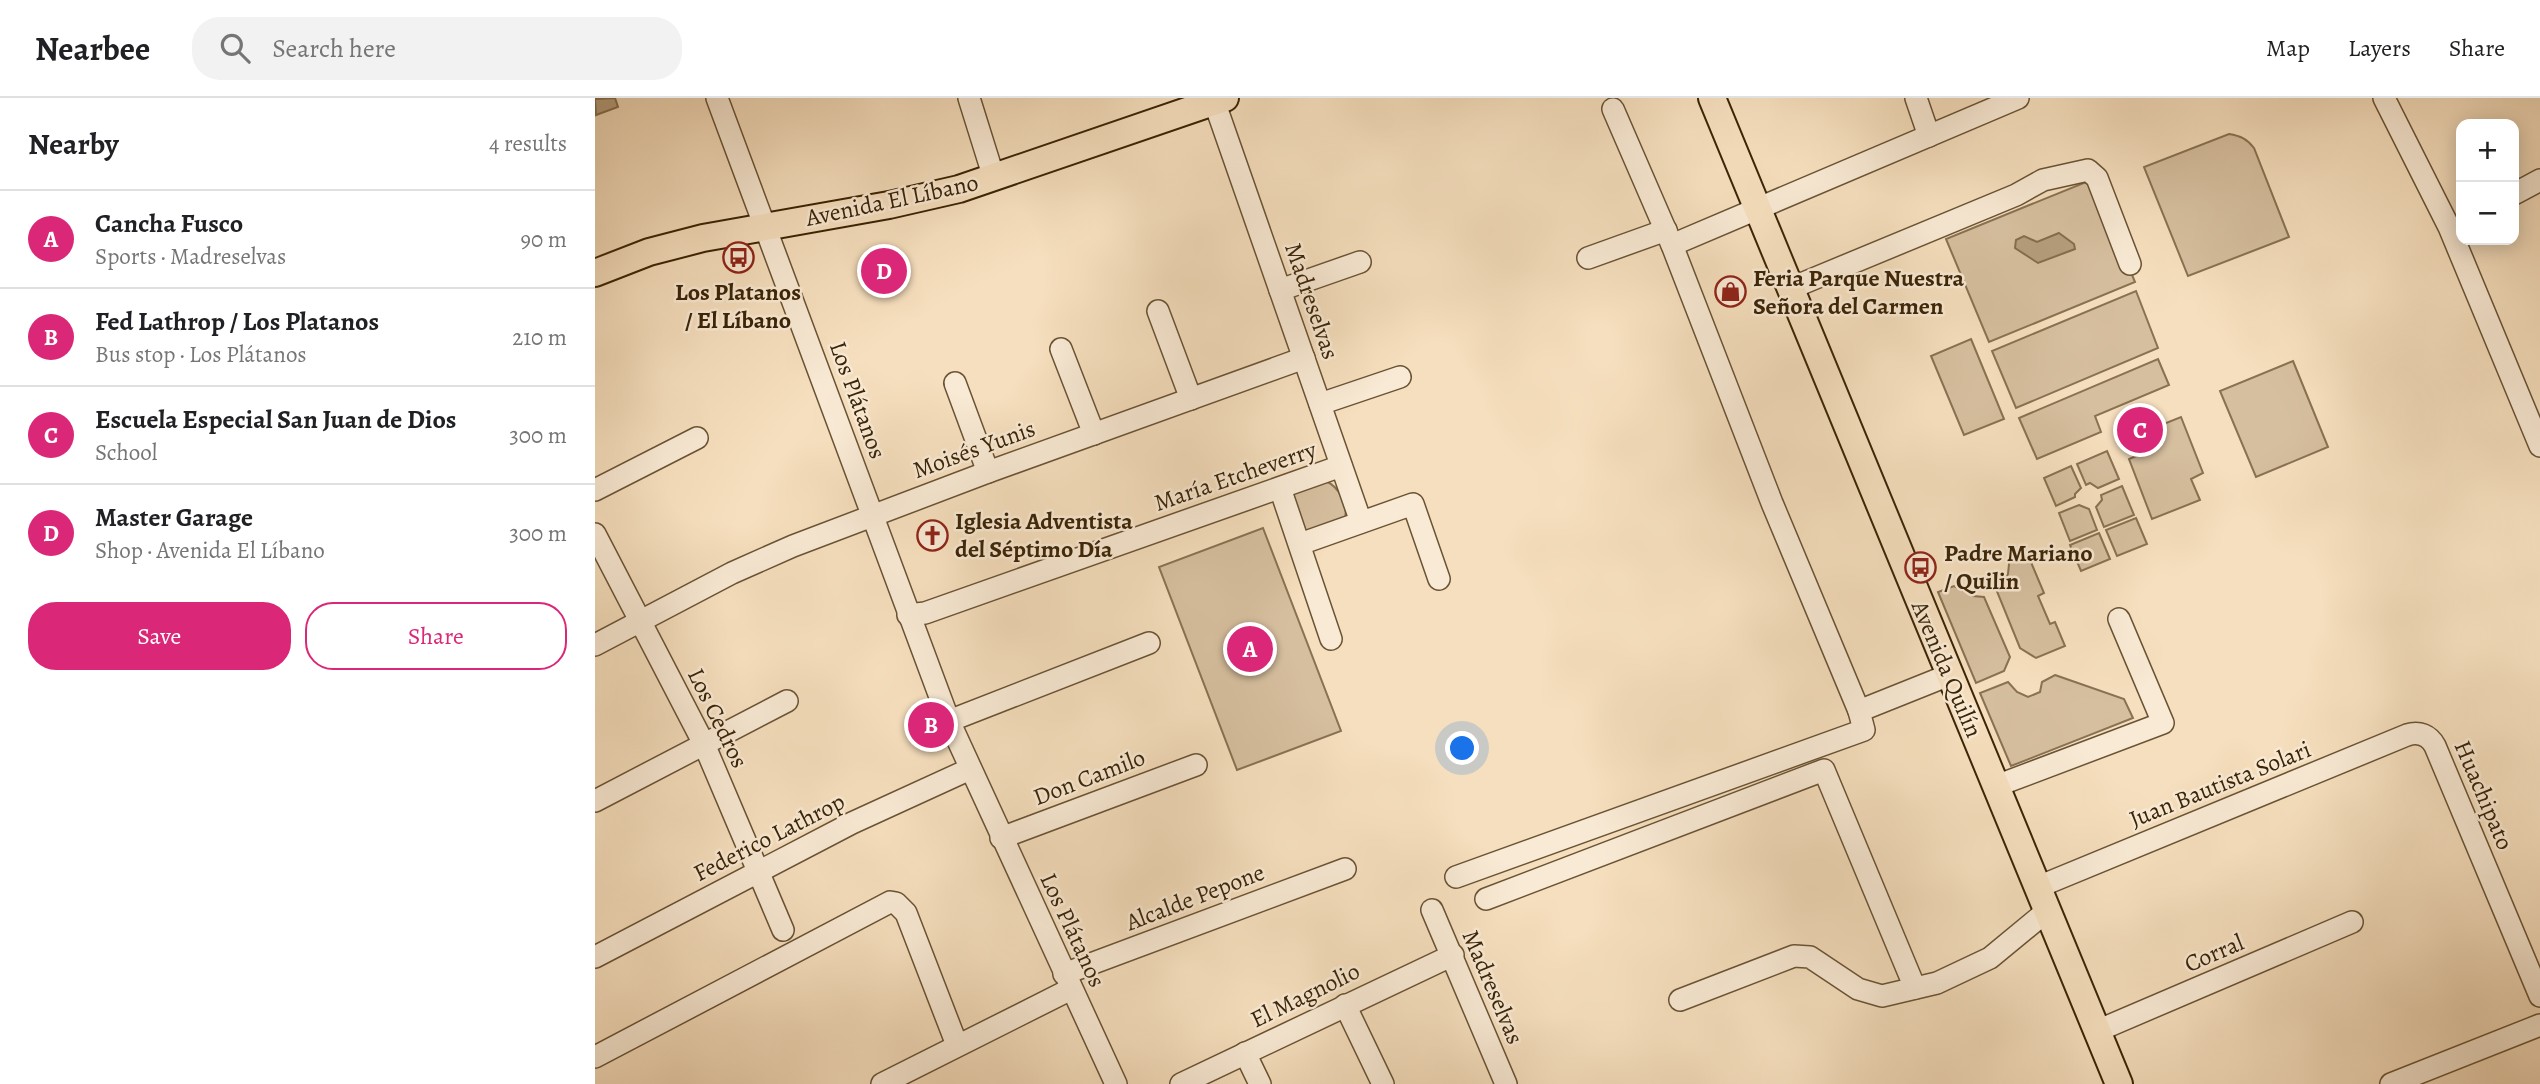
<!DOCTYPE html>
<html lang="en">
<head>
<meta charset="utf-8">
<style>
  :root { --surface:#fff; --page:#f2f2f2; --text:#202124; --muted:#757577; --line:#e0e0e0; --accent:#db2777 }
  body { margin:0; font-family:Alegreya,serif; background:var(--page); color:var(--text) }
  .controls { position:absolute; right:21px; top:21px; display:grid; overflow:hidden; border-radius:14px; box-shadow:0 4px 18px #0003 }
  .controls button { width:63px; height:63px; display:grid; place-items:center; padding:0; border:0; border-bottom:2px solid var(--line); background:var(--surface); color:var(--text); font:35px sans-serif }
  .you { position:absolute; left:868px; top:651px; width:24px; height:24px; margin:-18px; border:5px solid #fff; border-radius:50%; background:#1a73e8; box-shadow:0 0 0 10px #1a73e833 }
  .badge { display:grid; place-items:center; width:46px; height:46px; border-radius:50%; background:var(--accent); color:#fff; font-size:23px; font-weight:700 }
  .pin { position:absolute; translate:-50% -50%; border:4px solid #fff; box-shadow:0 2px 7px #0006 }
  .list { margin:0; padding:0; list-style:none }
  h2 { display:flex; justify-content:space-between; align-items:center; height:91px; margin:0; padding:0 28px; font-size:30px }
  h2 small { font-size:23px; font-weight:400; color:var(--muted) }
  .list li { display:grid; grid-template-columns:46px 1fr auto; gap:21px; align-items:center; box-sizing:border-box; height:98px; padding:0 28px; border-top:2px solid var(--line) }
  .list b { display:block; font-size:26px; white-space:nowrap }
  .list p { margin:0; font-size:23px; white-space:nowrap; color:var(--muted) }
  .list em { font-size:23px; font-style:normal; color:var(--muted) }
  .actions { display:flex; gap:14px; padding:21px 28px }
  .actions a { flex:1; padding:16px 0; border:2px solid var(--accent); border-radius:28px; text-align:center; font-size:24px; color:var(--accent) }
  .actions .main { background:var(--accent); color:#fff }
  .icon { flex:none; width:38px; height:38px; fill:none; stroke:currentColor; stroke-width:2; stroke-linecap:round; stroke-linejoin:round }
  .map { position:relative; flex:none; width:1945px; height:986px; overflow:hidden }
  header { display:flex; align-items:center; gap:42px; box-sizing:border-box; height:98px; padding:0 35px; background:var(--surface); border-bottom:2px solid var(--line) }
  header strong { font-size:33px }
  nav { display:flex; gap:38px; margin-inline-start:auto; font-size:24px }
  .search { width:490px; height:63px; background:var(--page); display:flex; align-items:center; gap:18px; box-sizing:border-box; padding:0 24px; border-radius:28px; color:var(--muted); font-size:26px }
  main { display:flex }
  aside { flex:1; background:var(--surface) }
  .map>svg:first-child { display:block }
  .green { fill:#d6bf9f; stroke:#887252; stroke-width:2 }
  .water { fill:#b69f7f; stroke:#846e4f; stroke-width:2 }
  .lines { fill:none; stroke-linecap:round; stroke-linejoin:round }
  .minor-casing { stroke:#695334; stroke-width:24 }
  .major-casing { stroke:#3a2406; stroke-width:30 }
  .minor { stroke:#f9ead5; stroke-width:21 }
  .major { stroke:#f6dfbe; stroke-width:26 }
  .labels { text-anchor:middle; stroke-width:5; stroke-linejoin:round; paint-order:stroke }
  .street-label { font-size:24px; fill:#3a2406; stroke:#f9ead5 }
  .poi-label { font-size:24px; font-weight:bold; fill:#3a2406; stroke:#f9ead5; text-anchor:start }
</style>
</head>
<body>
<header>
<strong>Nearbee</strong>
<div class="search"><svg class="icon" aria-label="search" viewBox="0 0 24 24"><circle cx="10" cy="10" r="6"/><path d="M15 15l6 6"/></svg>Search here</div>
<nav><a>Map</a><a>Layers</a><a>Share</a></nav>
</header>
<main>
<aside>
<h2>Nearby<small>4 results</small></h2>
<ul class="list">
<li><span class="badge">A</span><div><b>Cancha Fusco</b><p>Sports · Madreselvas</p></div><em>90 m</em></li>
<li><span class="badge">B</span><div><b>Fed Lathrop / Los Platanos</b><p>Bus stop · Los Plátanos</p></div><em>210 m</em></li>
<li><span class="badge">C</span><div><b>Escuela Especial San Juan de Dios</b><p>School</p></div><em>300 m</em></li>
<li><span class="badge">D</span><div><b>Master Garage</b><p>Shop · Avenida El Líbano</p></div><em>300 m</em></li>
</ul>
<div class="actions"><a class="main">Save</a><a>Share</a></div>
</aside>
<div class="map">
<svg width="1945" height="986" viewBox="0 0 1945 986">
  <rect width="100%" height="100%" fill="#f6dfbe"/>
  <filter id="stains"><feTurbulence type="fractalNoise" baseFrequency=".00286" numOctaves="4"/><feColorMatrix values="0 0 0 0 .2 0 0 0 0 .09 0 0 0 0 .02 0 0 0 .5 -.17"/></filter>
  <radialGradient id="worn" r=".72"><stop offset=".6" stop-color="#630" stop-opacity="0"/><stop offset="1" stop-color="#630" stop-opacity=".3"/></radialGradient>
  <g class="green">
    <path d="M1634 36C1646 38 1652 41 1659 50L1694 139 1593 178 1549 69Z"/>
    <polygon points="1491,84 1501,90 1540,184 1394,244 1351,141"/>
    <polygon points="1541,193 1563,250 1421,310 1397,253"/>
    <polygon points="1376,241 1409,321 1369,337 1336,258"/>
    <polygon points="1563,261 1574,287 1500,318 1506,334 1442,361 1424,320"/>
    <polygon points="1698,263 1733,349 1661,379 1625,293"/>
    <polygon points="1586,319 1608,375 1596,381 1605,402 1557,421 1534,361 1558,351 1551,333"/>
    <polygon points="1512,353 1524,381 1503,390 1495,385 1491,387 1482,366"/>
    <polygon points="1476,368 1486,390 1480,396 1480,399 1461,408 1449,380"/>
    <path d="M731 383C745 390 753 406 750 421L716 432H710L695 408 698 394Z"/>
    <polygon points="1527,388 1539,417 1509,429 1501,409 1507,402 1506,397"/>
    <polygon points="1484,407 1494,411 1502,432 1475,443 1464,415"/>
    <polygon points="1541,420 1552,446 1522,458 1511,432"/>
    <polygon points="668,430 746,633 642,672 564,469"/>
    <polygon points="1504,435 1515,461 1486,473 1475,447"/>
    <polygon points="1430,450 1449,495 1443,498 1455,526 1460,524 1470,548 1441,560 1425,550 1401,491 1413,476 1415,456"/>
    <polygon points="1359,488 1378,498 1389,499 1415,559 1409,573 1381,585 1343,494"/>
    <polygon points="1460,577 1529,601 1538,620 1416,668 1385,595 1413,584 1422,594 1433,599 1445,594 1447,584"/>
  </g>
  <g class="water">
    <polygon points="20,0 23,9 1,17 0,1"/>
    <polygon points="1464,135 1479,146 1480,151 1443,165 1420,150 1421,142 1429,138 1442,144"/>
  </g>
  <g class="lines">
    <defs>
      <g id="minor">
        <polyline points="122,0 354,623 521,986"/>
        <polyline points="374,0 399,80"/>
        <polyline points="618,0 766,424"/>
        <polyline points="1321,0 1334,38"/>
        <polyline points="1789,0 1854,129 1945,348"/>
        <polyline points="1018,11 1077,147 1177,405 1264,613"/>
        <polyline points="1919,96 1945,82"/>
        <polyline points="1077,147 1423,0"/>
        <polyline points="993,160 1071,132"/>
        <polyline points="1194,191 1421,97 1448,82 1493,72 1502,80 1535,166"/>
        <polyline points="685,192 765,164"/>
        <polyline points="563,213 596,301"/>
        <polyline points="466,251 499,336"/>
        <polyline points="360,285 393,374"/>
        <polyline points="725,306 805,279"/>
        <polyline points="685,390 736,541"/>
        <polyline points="0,392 102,340"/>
        <polyline points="0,436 109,646 188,832"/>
        <polyline points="705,446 818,406 844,481"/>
        <polyline points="313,517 330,515 746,368"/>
        <polyline points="0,547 137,475 198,448 393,374 709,260"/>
        <polyline points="354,623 554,545"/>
        <polyline points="1401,688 1568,625 1524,521"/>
        <polyline points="0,703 192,603"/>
        <polyline points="406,740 601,667"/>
        <polyline points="861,779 1269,632 1264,613 1354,577"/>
        <path d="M1443 789 1812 637C1824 633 1834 637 1840 648L1945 898"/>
        <polyline points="891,801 1229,672 1320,890"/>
        <polyline points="837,812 911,986"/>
        <polyline points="0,859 257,725 375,671"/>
        <polyline points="469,876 750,771"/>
        <polyline points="1085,902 1199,858 1215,859 1263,891 1287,898 1342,885 1395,860 1452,813"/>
        <polyline points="750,907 788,986"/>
        <polyline points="1502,933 1757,824"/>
        <polyline points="650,955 665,986"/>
        <polyline points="0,959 295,804 301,805 311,815 362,947"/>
        <polyline points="287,986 476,891"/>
        <polyline points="586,986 858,857"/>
        <polyline points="1796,986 1945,927"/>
      </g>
      <g id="major">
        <polyline points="1117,0 1524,986"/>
        <polyline points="0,175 54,154 108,140 294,107 364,91 630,0"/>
      </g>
    </defs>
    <use href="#minor" class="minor-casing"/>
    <use href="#major" class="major-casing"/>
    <use href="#minor" class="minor"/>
    <use href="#major" class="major"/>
  </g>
  <defs>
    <symbol id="bus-ring" viewBox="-11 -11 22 22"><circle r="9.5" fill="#f9ead5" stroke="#8f2418" stroke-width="1.5"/><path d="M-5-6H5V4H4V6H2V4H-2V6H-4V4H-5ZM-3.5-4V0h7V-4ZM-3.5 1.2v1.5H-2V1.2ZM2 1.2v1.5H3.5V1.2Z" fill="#8f2418"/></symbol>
    <symbol id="shop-ring" viewBox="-11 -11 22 22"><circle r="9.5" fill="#f9ead5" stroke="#8f2418" stroke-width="1.5"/><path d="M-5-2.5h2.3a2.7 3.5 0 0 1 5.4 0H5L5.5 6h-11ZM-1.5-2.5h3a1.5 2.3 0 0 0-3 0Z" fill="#8f2418"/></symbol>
    <symbol id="church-ring" viewBox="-11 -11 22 22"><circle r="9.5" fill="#f9ead5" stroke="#8f2418" stroke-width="1.5"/><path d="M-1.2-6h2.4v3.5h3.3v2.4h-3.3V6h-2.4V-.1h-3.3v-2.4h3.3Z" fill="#8f2418"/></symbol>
  </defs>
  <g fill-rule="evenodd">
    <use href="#bus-ring" x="126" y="142" width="35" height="35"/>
    <use href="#shop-ring" x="1118" y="176" width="35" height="35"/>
    <use href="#church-ring" x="320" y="420" width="35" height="35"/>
    <use href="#bus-ring" x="1308" y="452" width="35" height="35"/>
  </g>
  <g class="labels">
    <g class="street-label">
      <text transform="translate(297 102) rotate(-12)" y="8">Avenida El Líbano</text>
      <text transform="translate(717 203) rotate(71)" y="8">Madreselvas</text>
      <text transform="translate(263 302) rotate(70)" y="8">Los Plátanos</text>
      <text transform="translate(379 351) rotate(-20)" y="8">Moisés Yunis</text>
      <text transform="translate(640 378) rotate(-19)" y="8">María Etcheverry</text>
      <text transform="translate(1352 571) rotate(67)" y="8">Avenida Quilín</text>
      <text transform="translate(123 620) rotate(64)" y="8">Los Cedros</text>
      <text transform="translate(494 679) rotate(-21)" y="8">Don Camilo</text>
      <text transform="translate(1625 686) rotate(-22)" y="8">Juan Bautista Solari</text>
      <text transform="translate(1889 697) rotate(67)" y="8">Huachipato</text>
      <text transform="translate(174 739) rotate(-27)" y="8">Federico Lathrop</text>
      <text transform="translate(600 799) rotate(-21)" y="8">Alcalde Pepone</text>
      <text transform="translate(478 832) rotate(65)" y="8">Los Plátanos</text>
      <text transform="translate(1619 855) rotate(-23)" y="8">Corral</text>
      <text transform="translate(898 889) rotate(67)" y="8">Madreselvas</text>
      <text transform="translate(710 897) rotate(-26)" y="8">El Magnolio</text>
    </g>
    <g class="poi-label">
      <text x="1158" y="188">Feria Parque Nuestra<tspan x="1158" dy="28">Señora del Carmen</tspan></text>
      <text x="143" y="202" text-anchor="middle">Los Platanos<tspan x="143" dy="28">/ El Líbano</tspan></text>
      <text x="360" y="431">Iglesia Adventista<tspan x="360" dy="28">del Séptimo Día</tspan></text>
      <text x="1349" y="463">Padre Mariano<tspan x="1349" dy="28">/ Quilin</tspan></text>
    </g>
  </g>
  <rect width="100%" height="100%" filter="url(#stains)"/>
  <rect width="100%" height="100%" fill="url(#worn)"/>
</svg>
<div class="controls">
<button>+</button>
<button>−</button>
</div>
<div class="you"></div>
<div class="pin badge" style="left:655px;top:551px">A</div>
<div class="pin badge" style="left:336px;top:627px">B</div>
<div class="pin badge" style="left:1545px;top:332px">C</div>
<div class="pin badge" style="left:289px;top:173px">D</div>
</div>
</main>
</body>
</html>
